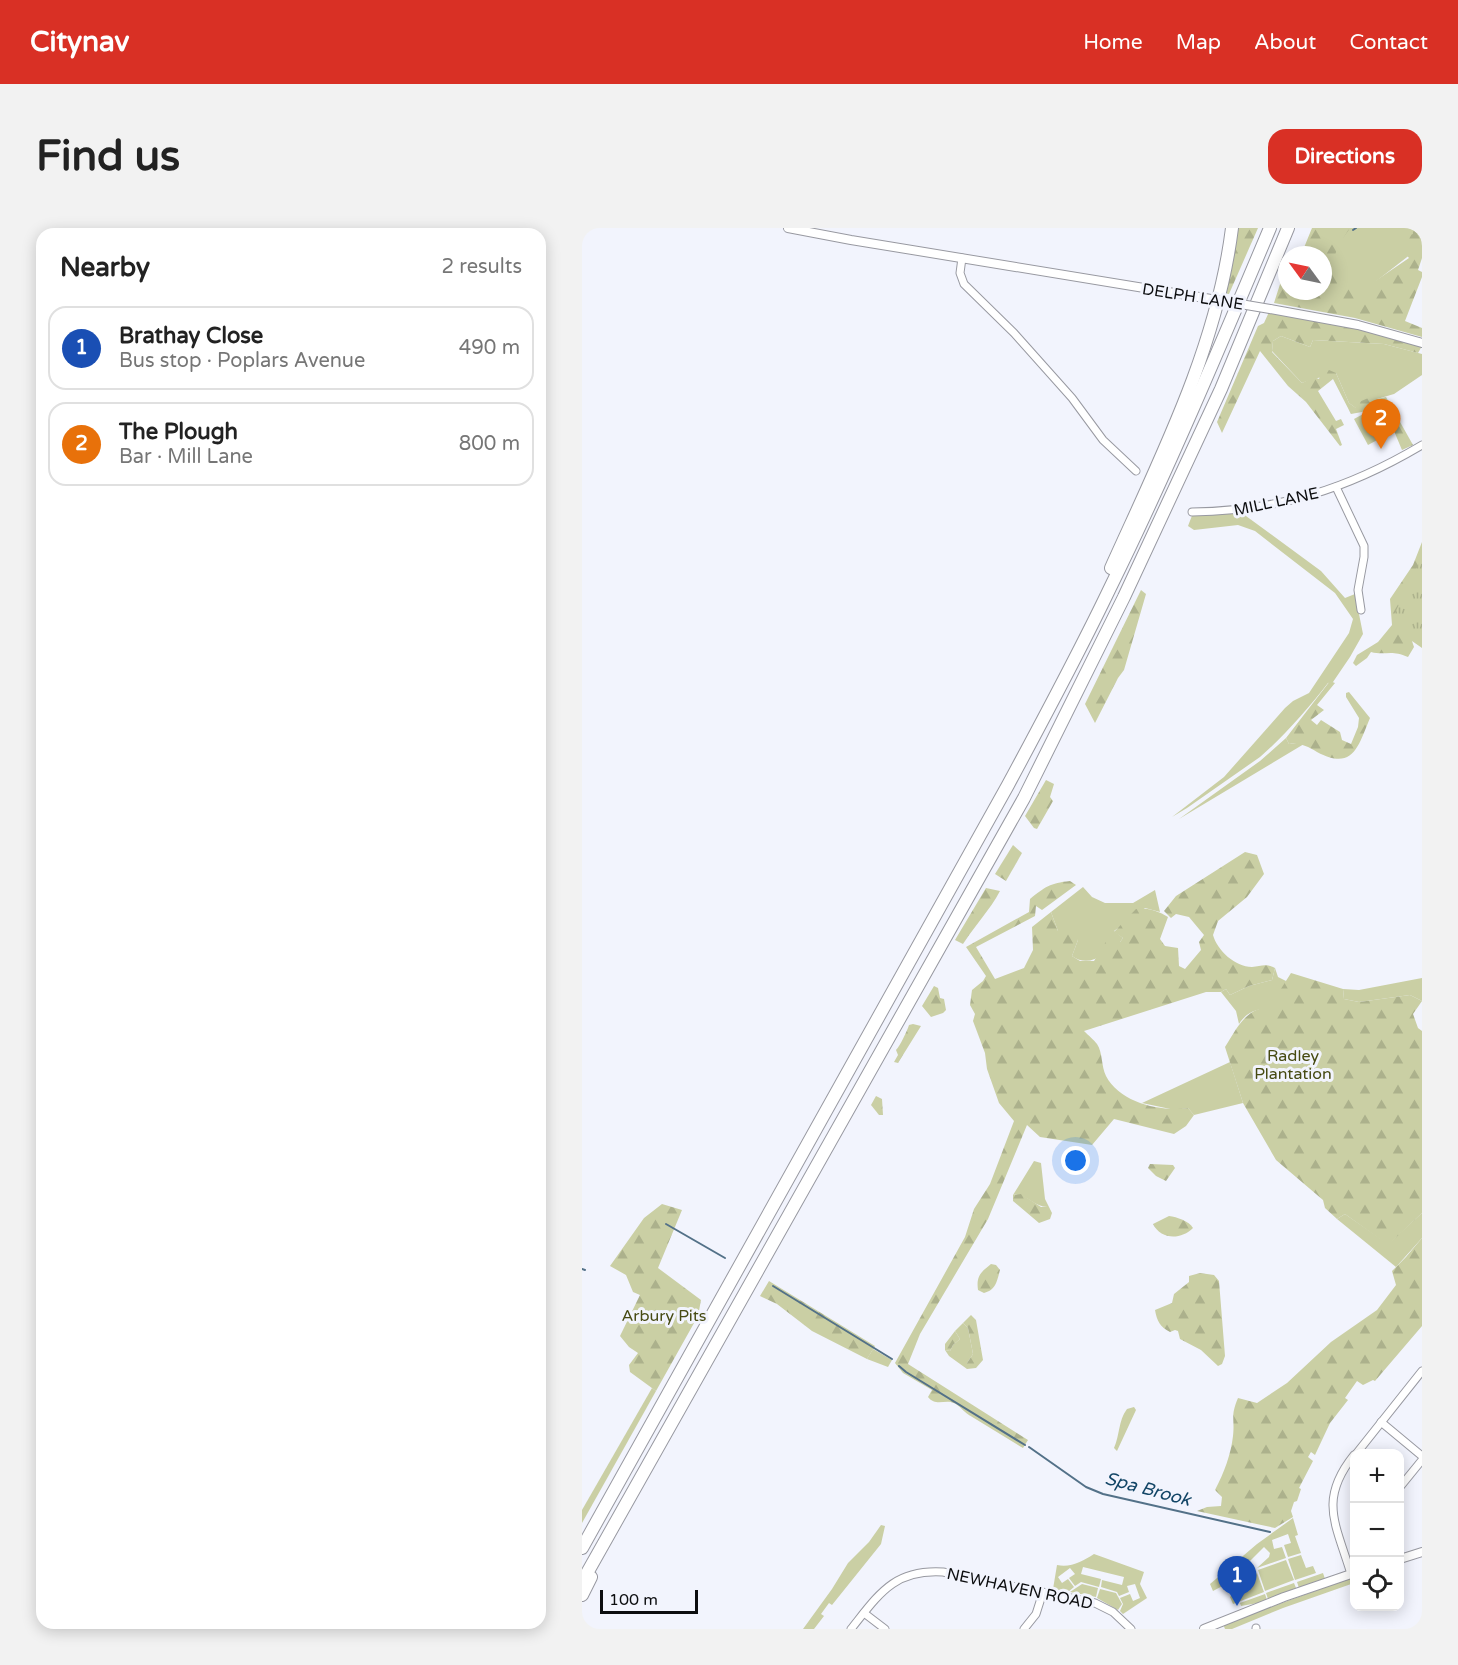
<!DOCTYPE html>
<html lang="en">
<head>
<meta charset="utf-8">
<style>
  :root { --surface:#fff; --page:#f2f2f2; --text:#222; --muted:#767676; --line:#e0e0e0; --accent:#d93025 }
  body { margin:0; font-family:"Varela Round",sans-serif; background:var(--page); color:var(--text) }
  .controls { position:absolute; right:18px; bottom:18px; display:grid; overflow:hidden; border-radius:12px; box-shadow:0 3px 15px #0003 }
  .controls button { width:54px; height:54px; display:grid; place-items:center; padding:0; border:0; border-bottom:2px solid var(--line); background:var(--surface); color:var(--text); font:30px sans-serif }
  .compass { position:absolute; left:696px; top:18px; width:54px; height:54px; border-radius:50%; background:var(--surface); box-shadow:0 3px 15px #0003; rotate:303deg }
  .scale { position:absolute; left:18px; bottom:15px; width:98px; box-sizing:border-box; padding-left:6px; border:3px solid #0c0d0f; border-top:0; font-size:16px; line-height:21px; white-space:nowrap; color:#0c0d0f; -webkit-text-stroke:4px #f2f4fd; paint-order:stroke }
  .you { position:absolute; left:494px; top:933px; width:21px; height:21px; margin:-15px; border:4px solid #fff; border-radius:50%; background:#1a73e8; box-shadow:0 0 0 9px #1a73e833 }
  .badge { display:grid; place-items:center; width:39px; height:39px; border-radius:50%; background:var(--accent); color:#fff; font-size:20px; font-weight:700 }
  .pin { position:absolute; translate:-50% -50px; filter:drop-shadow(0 2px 3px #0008) }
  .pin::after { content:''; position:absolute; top:32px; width:21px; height:18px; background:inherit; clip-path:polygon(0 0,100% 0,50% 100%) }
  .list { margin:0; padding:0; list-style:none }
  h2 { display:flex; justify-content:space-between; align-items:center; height:78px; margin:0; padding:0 24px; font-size:26px }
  h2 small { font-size:20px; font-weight:400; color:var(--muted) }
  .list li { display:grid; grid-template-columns:39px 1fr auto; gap:18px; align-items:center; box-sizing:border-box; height:84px; margin:0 12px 12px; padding:0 12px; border:2px solid var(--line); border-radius:18px }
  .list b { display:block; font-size:22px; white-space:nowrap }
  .list p { margin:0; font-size:20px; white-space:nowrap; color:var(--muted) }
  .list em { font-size:20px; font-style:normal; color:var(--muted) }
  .icon { flex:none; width:33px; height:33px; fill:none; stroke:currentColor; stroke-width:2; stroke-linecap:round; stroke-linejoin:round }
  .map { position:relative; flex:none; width:840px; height:1401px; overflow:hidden; border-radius:18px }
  header { display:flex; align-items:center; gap:36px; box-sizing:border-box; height:84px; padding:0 30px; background:var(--accent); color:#fff }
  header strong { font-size:28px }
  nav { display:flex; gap:33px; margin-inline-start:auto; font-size:21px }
  .intro { display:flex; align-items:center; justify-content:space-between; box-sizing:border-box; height:144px; padding:0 36px }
  h1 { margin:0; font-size:42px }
  .button { padding:15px 27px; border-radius:18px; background:var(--accent); color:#fff; font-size:21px; font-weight:700 }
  main { display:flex; gap:36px; padding:0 36px }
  aside { flex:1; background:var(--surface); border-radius:18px; box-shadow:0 3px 15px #0003 }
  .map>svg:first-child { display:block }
  .grass { fill:#cacfa4 }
  .forest { fill:url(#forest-firs) }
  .park { fill:url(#park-tufts) }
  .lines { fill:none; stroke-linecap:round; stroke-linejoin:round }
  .stream { stroke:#537188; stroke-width:2 }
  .minor-casing { stroke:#9899a1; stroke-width:9 }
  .tertiary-casing { stroke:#9899a1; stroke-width:10 }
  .motorway-casing { stroke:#9899a1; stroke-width:14 }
  .minor { stroke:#fff; stroke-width:7 }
  .tertiary { stroke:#fff; stroke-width:8 }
  .motorway { stroke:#fff; stroke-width:12 }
  .tertiary-bridge-casing { stroke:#9899a1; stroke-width:10; stroke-linecap:butt }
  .tertiary-bridge { stroke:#fff; stroke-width:8 }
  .labels { text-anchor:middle; stroke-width:6; stroke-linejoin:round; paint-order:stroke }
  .street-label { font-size:16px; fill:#0c0d0f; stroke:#f2f4fd }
  .park-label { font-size:16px; fill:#464a12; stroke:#f2f4fd }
  .water-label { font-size:18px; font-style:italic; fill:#124566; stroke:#f2f4fd }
</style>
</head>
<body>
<header>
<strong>Citynav</strong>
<nav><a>Home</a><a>Map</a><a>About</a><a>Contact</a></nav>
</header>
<div class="intro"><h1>Find us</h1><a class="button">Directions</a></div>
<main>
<aside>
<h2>Nearby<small>2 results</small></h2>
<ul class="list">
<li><span class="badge" style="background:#1a4fb4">1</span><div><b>Brathay Close</b><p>Bus stop · Poplars Avenue</p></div><em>490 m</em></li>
<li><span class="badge" style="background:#e8710a">2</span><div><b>The Plough</b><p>Bar · Mill Lane</p></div><em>800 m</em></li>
</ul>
</aside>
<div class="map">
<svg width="840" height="1401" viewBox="0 0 840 1401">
  <defs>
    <pattern id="forest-firs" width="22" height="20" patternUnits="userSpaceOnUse" patternTransform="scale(1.5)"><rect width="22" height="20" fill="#cacfa4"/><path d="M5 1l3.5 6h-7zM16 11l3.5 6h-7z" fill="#acb18c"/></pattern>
    <pattern id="park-tufts" width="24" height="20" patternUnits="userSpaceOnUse" patternTransform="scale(1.5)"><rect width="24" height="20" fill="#cacfa4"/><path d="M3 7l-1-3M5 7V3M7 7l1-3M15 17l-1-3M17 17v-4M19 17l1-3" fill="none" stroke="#acb18c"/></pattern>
  </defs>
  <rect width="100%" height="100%" fill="#f2f4fd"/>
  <g class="grass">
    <polygon points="745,0 840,0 838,19 775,68 741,27"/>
    <path d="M699 108 728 119 731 112 802 116 840 126V147L812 166 795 171 775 181 767 175 754 145C742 149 732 150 720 155L690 123 691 113Z"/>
    <polygon points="798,177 812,203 786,217 772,191"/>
    <path d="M663 282 664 288 739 343 763 370 773 366 781 406 768 429 751 454 746 455C725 482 703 507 678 529L605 580 590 589 642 549 703 480 711 473 727 465 767 405 771 391 753 365 673 303 656 297 612 302 606 298 611 285Z"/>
    <polygon points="704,510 707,516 722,516 597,591 678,533"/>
    <path d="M501 659 510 669 523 675H551L573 662 578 684 563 680 532 703 541 710 538 714C523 725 508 741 490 728L496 712 476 703 469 684Z"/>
    <path d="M693 740 696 749 704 753 698 779C680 781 667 780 657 796L654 783 639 764 644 761 648 767 667 758 690 752Z"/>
    <polygon points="840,750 840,773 828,767 777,774 762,771 761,761 777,762"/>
    <polygon points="648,834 661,875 612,887 606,880 593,882 560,875"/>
    <path d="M452 933 459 935 463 971 467 979C452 980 445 965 431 967Z"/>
    <polygon points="840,985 840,1010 814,1039 755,991 763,986 806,1016"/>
    <polygon points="381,1095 386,1100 391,1126 385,1135 385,1141 367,1128 363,1122 368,1123 371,1117 378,1111 373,1103"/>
    <polygon points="291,1121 310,1132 306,1139 285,1131"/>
    <polygon points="70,1160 74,1163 0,1295 0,1282"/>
    <path d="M552 1179 554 1182 535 1223 532 1220C538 1207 536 1193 545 1181Z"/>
    <polygon points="711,1290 716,1307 713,1308 719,1325 706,1329 702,1317 709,1315 706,1306 690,1312 692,1321 700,1319 704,1330 675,1340 687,1329 688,1325 682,1319 651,1350 652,1352 649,1356 648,1354 631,1363 628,1356 675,1316"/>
    <polygon points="299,1297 303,1298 299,1316 250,1377 247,1375 239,1386 242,1388 232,1401 221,1401 250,1361 266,1335 287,1314"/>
    <path d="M512 1326 562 1344 558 1356 565 1370 541 1386 538 1383 541 1376 538 1370 548 1366 551 1373 558 1370 553 1356 545 1358 547 1364 537 1368 535 1364 519 1359 520 1352 540 1357 542 1349 501 1339 499 1346 519 1351 517 1359 499 1354 493 1358 487 1350 493 1346 488 1340 476 1349 480 1355 486 1351 492 1359 486 1364 471 1361 475 1337C489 1340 501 1333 512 1326Z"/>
    <polygon points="719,1327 724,1340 731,1338 734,1345 713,1352 706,1331"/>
    <polygon points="704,1332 712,1352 683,1363 676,1342"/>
    <polygon points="675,1345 682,1364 651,1376 648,1369"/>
    <polygon points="741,1345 743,1351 717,1360 715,1354"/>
    <polygon points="772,1349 772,1355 701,1380 650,1401 643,1401 641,1396"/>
    <polygon points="712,1355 714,1360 686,1371 684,1365"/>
    <polygon points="500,1356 516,1360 514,1369 488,1364"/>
    <polygon points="518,1361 534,1365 540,1376 536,1382 515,1370"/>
    <polygon points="683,1366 685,1372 676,1375 659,1378 658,1375"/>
  </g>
  <g class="forest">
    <polygon points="652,0 676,0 647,66 640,65"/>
    <path d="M730 0H768C763 8 756 15 754 24 748 43 767 57 783 60L827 30 821 23 820 9 831 6 830 0H840V30L836 42 840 44V49L823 93 840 100V109L773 90 692 75 699 53 705 47V63H741V27H719Z"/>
    <polygon points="687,84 782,100 840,118 836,125 802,116 731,112 728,119 699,108 691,113 690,124 720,155 732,149 737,151 739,144 747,142 754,145 767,175 774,180 777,174 791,168 795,171 804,169 831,217 820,222 812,203 797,175 780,184 769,186 751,151 736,163 754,193 759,191 762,197 754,201 760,217 758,218 724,174 706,158 678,123 640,205 635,194 676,98 682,95"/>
    <path d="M840 314V420L830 413 832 419 826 429C808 421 804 428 789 424L785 430 774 438 771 435 775 427 796 414 810 397 808 371 831 337Z"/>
    <polygon points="559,362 564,366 542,442 536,450 513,495 503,476"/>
    <path d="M748 453 753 455 735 477 742 482 729 492 735 497 739 492 758 504 760 512 769 516 776 499 777 490 764 469V465L767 464 788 490C776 519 771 543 735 524 725 518 719 515 707 516L704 510Z"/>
    <polygon points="464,552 472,556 468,569 471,573 455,601 452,600 443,588"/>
    <polygon points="431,617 440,625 424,653 413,646"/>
    <path d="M663 624 675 627 682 646 665 669 636 693 631 707C635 722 653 739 670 739 679 738 684 735 693 740L690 752 667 758 648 767 644 761 639 764H624L502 803C506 807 512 812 515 816 521 825 519 838 524 848 538 875 579 884 606 880L612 887 604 898 592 906 532 891 510 917 458 909 445 897 406 991 338 1106 326 1136 446 1212 441 1220C423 1209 405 1198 387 1187 382 1184 378 1178 372 1175 363 1171 354 1179 346 1169L350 1162 321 1145 313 1135 383 1009 392 981 408 956 432 893 417 875 405 841 403 825 391 793 393 786 388 777 390 762 401 753 404 748 384 719 447 684 448 671C463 659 468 655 488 653L494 657 460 682 454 678 453 688 394 719 413 751 442 740 451 722 450 699 469 684 476 703 492 702 496 712 490 728 498 733H512L525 712 538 714 541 710 532 704 554 681C566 679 576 683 586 689L578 711 583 718 596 720 597 738 603 741 619 722 617 714 622 707 607 689 594 686 589 690 582 683 594 668Z"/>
    <path d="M404 660 418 663C408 682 393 697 381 716L373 712Z"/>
    <path d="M709 745 761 761 762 771 777 774 828 767 840 773 831 786 836 800 840 803V985L806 1017 763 986 755 991 743 980 741 972 694 932 661 875 643 819C658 795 666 776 698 779L697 764Z"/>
    <polygon points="352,758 356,760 358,770 362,771 364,782 361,785 349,789 340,778"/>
    <path d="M331 796 339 798 316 835 312 834 316 827 314 822C318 818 325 803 327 797Z"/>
    <polygon points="294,868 300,871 301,887 297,887 289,877"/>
    <polygon points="568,936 591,937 593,940 584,953 574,948 566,940"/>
    <polygon points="439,966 459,979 467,979 470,985 468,991 457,995 431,973 431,967"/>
    <polygon points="80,976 100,982 76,1040 119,1072 116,1088 74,1163 48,1144 47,1137 56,1125 47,1119 38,1108 58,1067 51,1064 44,1047 28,1038 62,990"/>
    <path d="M587 988C595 989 607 993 611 1000 599 1012 579 1012 571 996Z"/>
    <path d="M840 1010V1098L793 1153 791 1152 781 1157 775 1153 763 1170 766 1172 748 1195 733 1227 729 1224 726 1229 731 1233 717 1260 719 1261 715 1273 712 1274 709 1283 711 1289 693 1300 615 1283 625 1279 639 1278 640 1269 633 1262C642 1245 649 1226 651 1208 653 1190 648 1189 656 1170L675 1175 705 1155 749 1114 795 1082 814 1057 810 1043 824 1029Z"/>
    <path d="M409 1036 414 1037 418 1042C415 1053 414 1062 402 1065L396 1062C394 1048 399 1044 409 1036Z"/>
    <path d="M618 1045 632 1047 637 1053 643 1128 640 1136 636 1138 619 1122 598 1111 596 1103 593 1102 588 1104C578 1099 575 1093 573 1082L590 1075 592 1066 607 1054V1048Z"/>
    <polygon points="187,1053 293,1118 285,1131 230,1103 195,1076 178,1068"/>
    <polygon points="389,1087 394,1092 401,1132 394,1140 385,1141 385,1135 391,1126 386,1100 381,1095"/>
    <polygon points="373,1103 378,1111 371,1117 368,1123 363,1122 363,1116"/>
  </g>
  <polygon class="park" points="840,329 840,413 810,391"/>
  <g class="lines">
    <g class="stream">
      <polyline points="771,2 774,0"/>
      <polyline points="84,996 143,1030"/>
      <polyline points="0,1041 3,1042"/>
      <polyline points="191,1058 310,1131"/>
      <polyline points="317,1138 324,1144 443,1217"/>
      <polyline points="447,1219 504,1259 521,1266 688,1304"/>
    </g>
    <defs>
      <g id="minor">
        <polyline points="380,30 378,45 382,56 432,105 490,170 521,212 554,243"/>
        <polyline points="754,259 782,318 782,329 776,362 779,382"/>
        <path d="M610 284C696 283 766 261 840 217"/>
        <polyline points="799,1194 840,1228"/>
        <polyline points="774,1226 840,1143"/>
        <polyline points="818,1259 840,1232"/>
        <path d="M769 1346C754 1296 736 1272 772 1227"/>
        <polyline points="282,1385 303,1401"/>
        <path d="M269 1401C297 1366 312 1341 361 1344L513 1375 531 1384 549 1401"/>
        <polyline points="442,1401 454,1386 461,1364"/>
        <polyline points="674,1401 674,1400"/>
      </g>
      <g id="tertiary">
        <polyline points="206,0 269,12 617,69"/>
        <polyline points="688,81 776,97 840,115"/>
        <polyline points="818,1331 840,1324"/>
        <polyline points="622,1401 702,1369 772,1345"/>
      </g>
      <g id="motorway">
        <path d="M529 340C578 231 635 120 650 0"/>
        <path d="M0 1320 426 557C461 492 496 427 528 360 586 242 637 121 688 0"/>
        <polyline points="0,1354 442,570 542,369 639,161 706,0"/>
        <polyline points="0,1367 9,1349"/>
      </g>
    </defs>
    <use href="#minor" class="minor-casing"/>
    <use href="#tertiary" class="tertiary-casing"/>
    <use href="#motorway" class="motorway-casing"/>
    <use href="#minor" class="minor"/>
    <use href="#tertiary" class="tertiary"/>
    <use href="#motorway" class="motorway"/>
    <defs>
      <polyline id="tertiary-bridge" points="617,69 688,81"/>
    </defs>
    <use href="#tertiary-bridge" class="tertiary-bridge-casing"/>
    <use href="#tertiary-bridge" class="tertiary-bridge"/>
  </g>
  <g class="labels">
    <g class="street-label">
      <text transform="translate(611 68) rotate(9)" y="6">DELPH LANE</text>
      <text transform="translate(694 273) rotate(-12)" y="6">MILL LANE</text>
      <text transform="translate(438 1360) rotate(12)" y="6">NEWHAVEN ROAD</text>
    </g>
    <g class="park-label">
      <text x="711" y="833">Radley<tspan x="711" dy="18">Plantation</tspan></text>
      <text x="82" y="1093">Arbury Pits</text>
    </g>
    <g class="water-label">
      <text transform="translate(566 1261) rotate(15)" y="6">Spa Brook</text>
    </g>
  </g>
</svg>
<div class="controls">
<button>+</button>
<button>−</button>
<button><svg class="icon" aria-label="locate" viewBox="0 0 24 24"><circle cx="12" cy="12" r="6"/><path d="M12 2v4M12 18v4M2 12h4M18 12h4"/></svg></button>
</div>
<svg class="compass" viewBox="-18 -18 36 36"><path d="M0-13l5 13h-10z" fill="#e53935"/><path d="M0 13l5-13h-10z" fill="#767676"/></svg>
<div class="scale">100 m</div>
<div class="you"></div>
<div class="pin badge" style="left:655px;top:1378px;background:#1a4fb4">1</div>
<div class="pin badge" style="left:799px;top:221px;background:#e8710a">2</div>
</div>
</main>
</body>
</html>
